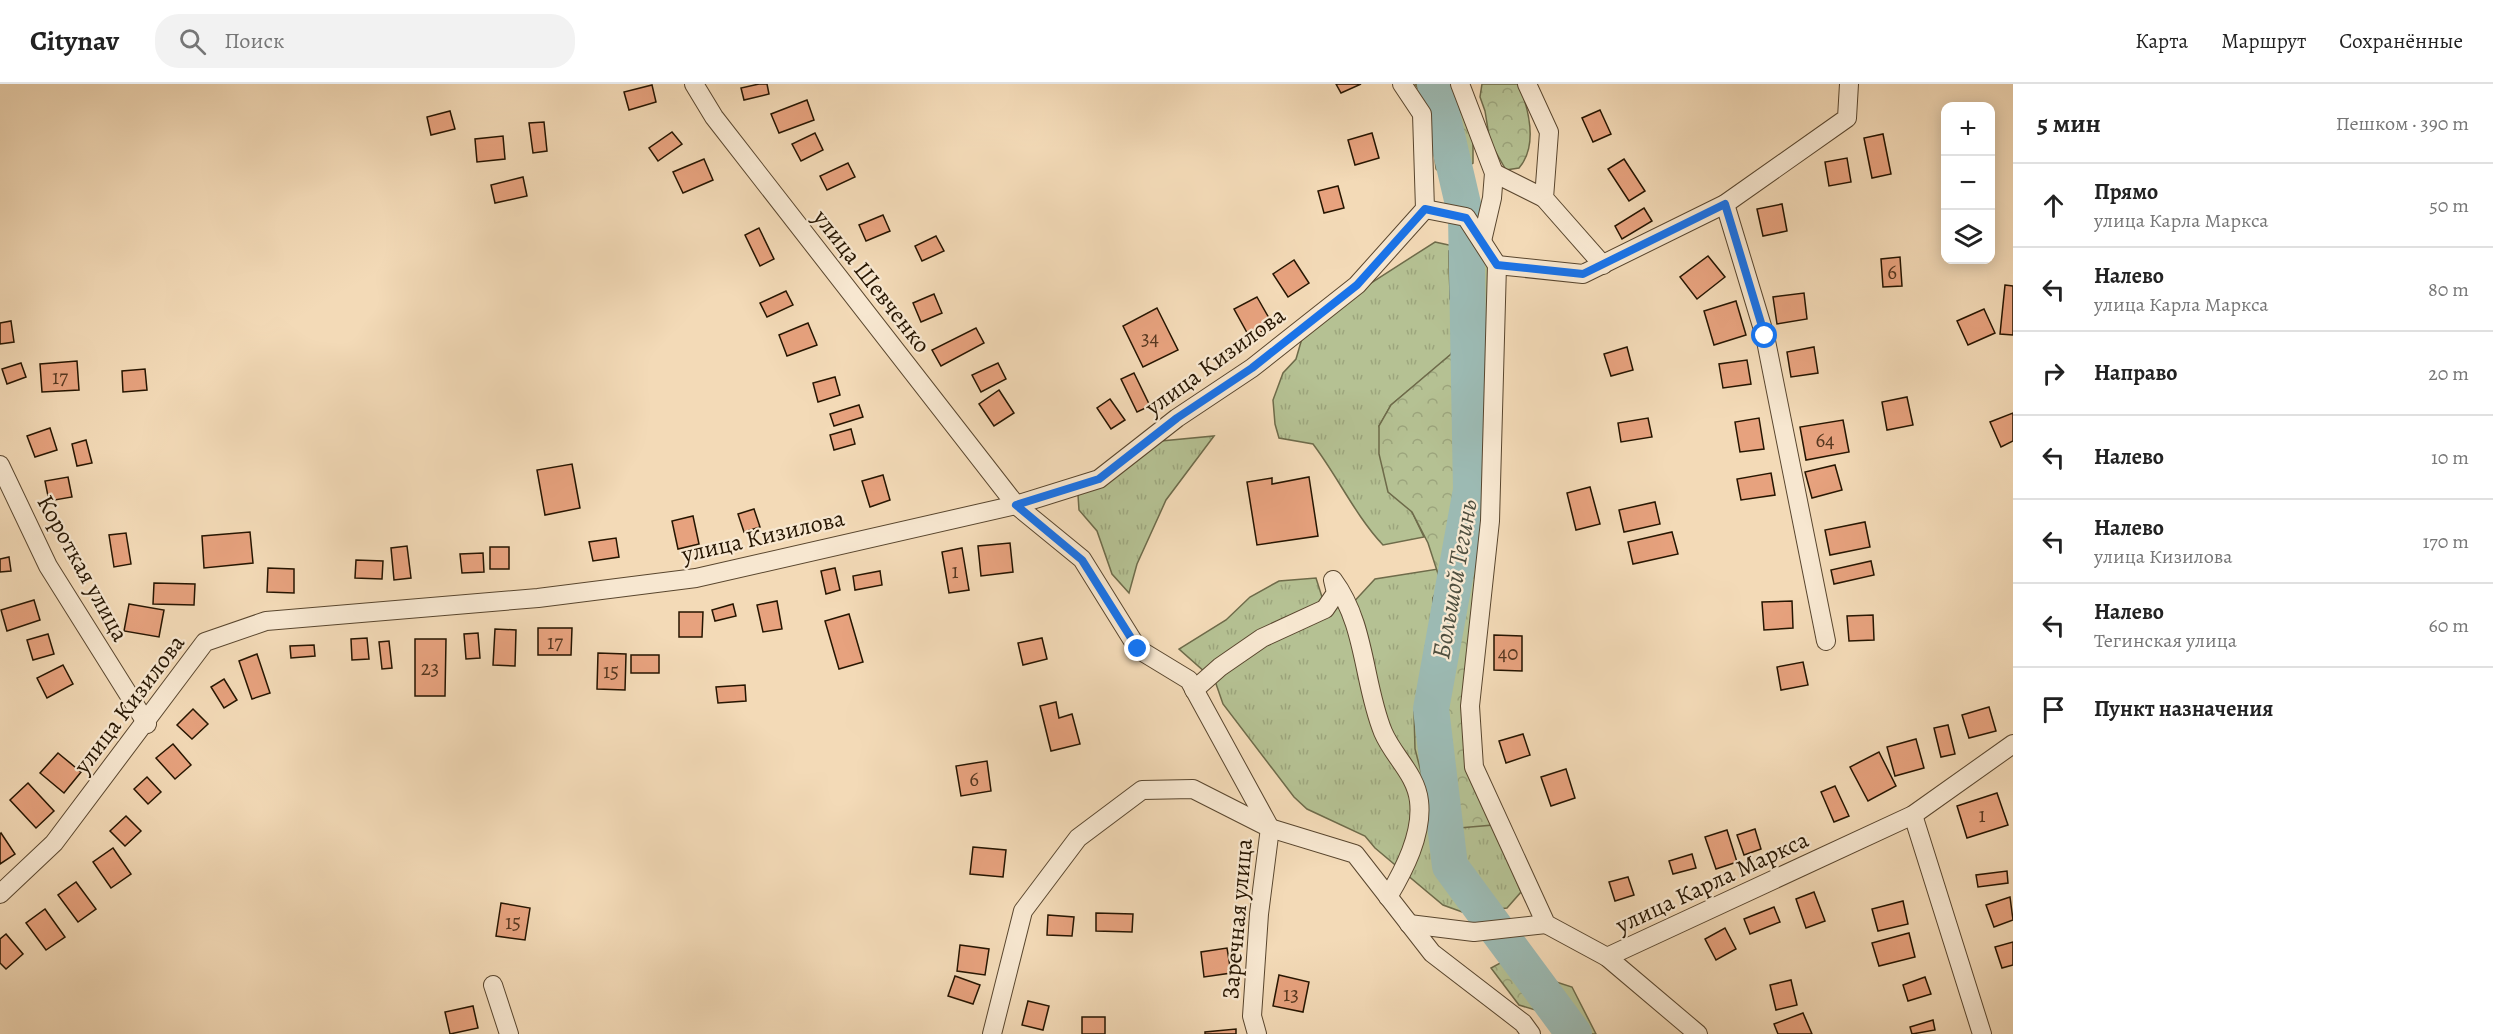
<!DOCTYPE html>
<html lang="ru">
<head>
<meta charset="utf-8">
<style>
  :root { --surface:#fff; --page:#f2f2f2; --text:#222; --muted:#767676; --line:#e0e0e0 }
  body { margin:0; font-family:Alegreya,serif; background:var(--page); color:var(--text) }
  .controls { position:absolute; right:18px; top:18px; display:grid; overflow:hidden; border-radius:12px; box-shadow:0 3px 15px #0003 }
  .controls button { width:54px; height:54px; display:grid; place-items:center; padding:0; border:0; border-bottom:2px solid var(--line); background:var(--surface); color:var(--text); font:30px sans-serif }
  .stop { position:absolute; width:18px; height:18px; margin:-14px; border:4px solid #1a73e8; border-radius:50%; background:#fff }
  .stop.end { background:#1a73e8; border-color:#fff; box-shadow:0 2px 6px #0008 }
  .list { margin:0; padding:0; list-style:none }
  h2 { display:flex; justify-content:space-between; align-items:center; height:78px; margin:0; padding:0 24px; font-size:26px }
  h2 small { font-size:20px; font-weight:400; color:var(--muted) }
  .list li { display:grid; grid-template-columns:39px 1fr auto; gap:18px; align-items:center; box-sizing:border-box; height:84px; padding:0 24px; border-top:2px solid var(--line) }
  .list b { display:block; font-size:22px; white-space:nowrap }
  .list p { margin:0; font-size:20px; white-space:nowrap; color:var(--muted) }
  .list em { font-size:20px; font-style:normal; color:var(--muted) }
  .icon { flex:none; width:33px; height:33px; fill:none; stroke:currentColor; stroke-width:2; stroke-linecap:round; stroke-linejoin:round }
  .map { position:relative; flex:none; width:2013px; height:950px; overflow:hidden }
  header { display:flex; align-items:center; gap:36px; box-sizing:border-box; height:84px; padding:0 30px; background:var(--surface); border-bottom:2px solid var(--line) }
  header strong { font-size:28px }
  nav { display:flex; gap:33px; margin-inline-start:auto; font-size:21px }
  .search { width:420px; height:54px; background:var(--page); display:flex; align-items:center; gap:15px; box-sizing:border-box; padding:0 21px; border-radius:24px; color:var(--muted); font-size:22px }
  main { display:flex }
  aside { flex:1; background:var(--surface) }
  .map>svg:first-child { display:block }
  .grass { fill:url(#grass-tufts); stroke:#6e6b4a; stroke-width:1.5 }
  .forest { fill:url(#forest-crowns); stroke:#6e6b4a; stroke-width:1.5 }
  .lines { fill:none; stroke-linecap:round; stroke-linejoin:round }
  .river { stroke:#9cbab3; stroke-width:36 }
  .building { fill:#e7a27e; stroke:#261501; stroke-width:1.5 }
  .minor-casing { stroke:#59462e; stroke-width:20 }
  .minor { stroke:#f7e7d0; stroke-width:18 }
  .route { stroke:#1a73e8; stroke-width:8 }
  .labels { text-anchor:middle; stroke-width:4.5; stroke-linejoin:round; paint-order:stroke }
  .number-label { font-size:21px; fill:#563820 }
  .street-label { font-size:24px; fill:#261501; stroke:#f7e7d0 }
  .water-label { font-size:26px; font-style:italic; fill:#4f4f3f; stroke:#f7e7d0 }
</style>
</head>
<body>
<header>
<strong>Citynav</strong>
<div class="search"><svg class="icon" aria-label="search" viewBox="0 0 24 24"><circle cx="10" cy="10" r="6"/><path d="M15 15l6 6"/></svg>Поиск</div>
<nav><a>Карта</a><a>Маршрут</a><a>Сохранённые</a></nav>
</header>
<main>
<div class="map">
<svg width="2013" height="950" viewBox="0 0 2013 950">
  <defs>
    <pattern id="grass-tufts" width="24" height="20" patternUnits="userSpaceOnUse" patternTransform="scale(1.5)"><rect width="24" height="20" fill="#b5c193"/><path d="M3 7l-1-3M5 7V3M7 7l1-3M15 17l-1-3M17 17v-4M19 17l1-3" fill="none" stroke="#9ca57d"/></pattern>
    <pattern id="forest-crowns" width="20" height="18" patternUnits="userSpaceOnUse" patternTransform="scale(1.5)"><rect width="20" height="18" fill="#b5c193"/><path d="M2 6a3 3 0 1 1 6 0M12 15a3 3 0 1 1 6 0" fill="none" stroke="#9ca57d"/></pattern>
  </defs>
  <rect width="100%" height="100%" fill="#f3dab7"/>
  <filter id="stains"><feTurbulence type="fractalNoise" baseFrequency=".00333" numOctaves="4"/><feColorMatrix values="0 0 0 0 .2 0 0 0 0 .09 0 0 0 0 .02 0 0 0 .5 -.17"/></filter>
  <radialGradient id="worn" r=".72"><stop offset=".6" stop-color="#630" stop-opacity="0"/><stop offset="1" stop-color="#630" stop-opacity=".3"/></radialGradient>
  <g class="grass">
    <path d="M1435 158 1458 163 1449 167 1450 214 1460 245 1451 271 1391 321 1379 342 1412 428 1424 453 1383 461C1355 431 1338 393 1313 360L1279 354 1275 340 1273 316 1283 289 1296 275 1303 251 1360 206Z"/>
    <polygon points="1214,352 1166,416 1137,480 1129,509 1112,490 1097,447 1079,426 1078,411 1161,357"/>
    <polygon points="1438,485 1441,499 1433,514 1431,574 1414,628 1493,741 1521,808 1507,824 1465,829 1443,821 1375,764 1365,752 1307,725 1294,713 1223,620 1215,597 1179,565 1226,536 1250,513 1279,497 1316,494 1322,513 1350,522 1375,495"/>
  </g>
  <g class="forest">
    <polygon points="1415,0 1444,0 1473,48 1473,79 1448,96 1436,85 1429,21"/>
    <path d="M1482 0H1519C1529 26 1538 62 1519 84L1506 86 1490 58 1485 27 1480 13Z"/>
    <polygon points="1466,133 1497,181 1470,622 1493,741 1459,744 1427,711 1415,665 1414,628 1431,574 1433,514 1441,499 1428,459 1412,428 1388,408 1379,370 1379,342 1391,321 1451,270 1460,245 1450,214 1449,167 1458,163"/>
    <polygon points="1526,865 1544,894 1572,903 1596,950 1558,950 1552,931 1519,921 1491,884"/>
  </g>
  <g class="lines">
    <polyline class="river" points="1435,0 1466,133 1471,406 1431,625 1450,782 1574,950"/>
  </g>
  <g class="building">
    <polygon points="759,0 767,0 769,10 744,16 741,4"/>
    <polygon points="1336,0 1361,0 1341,9"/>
    <polygon points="652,1 656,18 629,26 624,8"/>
    <polygon points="807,16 814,36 779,49 771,30"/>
    <polygon points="1600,26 1611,50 1593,58 1582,34"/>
    <polygon points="450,27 455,45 431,51 427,33"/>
    <polygon points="544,38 547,67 533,69 529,39"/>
    <polygon points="672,48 682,60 658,77 649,64"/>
    <polygon points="815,49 823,66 801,77 792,60"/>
    <polygon points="1372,49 1379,74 1355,81 1348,56"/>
    <polygon points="1883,50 1891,90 1872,94 1864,54"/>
    <polygon points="503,52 505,75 477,78 475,55"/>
    <polygon points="1847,74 1851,98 1829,102 1825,78"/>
    <polygon points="704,75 713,96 683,109 673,88"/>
    <polygon points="1624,75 1645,107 1629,117 1608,85"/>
    <polygon points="848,79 855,93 827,106 820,92"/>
    <polygon points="523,93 527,112 495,119 491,101"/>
    <polygon points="1338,102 1344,124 1324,129 1318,107"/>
    <polygon points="1782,120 1787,147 1763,152 1757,125"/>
    <polygon points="1644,124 1652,137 1622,155 1615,142"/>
    <polygon points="883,131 890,147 866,157 859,141"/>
    <polygon points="759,144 774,175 760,182 745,151"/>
    <polygon points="936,152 944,167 922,177 915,162"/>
    <polygon points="1708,172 1725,193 1697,215 1680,193"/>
    <polygon points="1900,173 1902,202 1883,203 1881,175"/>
    <polygon points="1294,176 1309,199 1288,213 1273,190"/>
    <polygon points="2005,201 2013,202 2013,251 2000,250"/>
    <polygon points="786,207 793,221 767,233 760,219"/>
    <polygon points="1804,209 1807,235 1777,240 1773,213"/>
    <polygon points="934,210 942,229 921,238 913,219"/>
    <polygon points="1257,213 1273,241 1250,254 1234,225"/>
    <polygon points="1736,217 1746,251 1714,261 1704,227"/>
    <polygon points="1157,224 1178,266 1143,283 1123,242"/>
    <polygon points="1984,225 1995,249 1968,261 1957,237"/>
    <polygon points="11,237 14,258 0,260 0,239"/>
    <polygon points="808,239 817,261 787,272 779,251"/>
    <polygon points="976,244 984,259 941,282 932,266"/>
    <polygon points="1627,263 1633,286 1611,292 1604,270"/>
    <polygon points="1814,263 1818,289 1791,293 1787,268"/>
    <polygon points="1747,276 1751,300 1723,304 1719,280"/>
    <polygon points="77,277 79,306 42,308 40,280"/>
    <polygon points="21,279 26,293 7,300 2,285"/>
    <polygon points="998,279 1006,295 981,308 972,291"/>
    <polygon points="145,285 147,306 123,308 122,287"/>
    <polygon points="1134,289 1150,322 1137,328 1121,295"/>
    <polygon points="835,293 840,311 818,318 813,299"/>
    <polygon points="999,306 1014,329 994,342 979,320"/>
    <polygon points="1907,313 1913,341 1887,346 1882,318"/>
    <polygon points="1110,315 1125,336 1111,345 1097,324"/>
    <polygon points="859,321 863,333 834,342 830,330"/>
    <polygon points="2013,329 2013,357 2001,363 1990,338"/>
    <polygon points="1648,334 1652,353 1621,358 1618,339"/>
    <polygon points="1759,334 1764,365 1740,368 1735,338"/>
    <polygon points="1843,336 1849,368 1806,376 1800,343"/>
    <polygon points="50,344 57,366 35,373 27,352"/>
    <polygon points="851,345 855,360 834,366 830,351"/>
    <polygon points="86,356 92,379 77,382 72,360"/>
    <polygon points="572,380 580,424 545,431 537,386"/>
    <polygon points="1835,381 1842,406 1812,414 1805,388"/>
    <polygon points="1771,389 1775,411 1741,416 1737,395"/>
    <polygon points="883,391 890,416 870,423 862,397"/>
    <polygon points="68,393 72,413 49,417 45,397"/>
    <polygon points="1309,393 1318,452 1257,461 1247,398 1272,394 1272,400"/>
    <polygon points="1590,403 1600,440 1576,446 1567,409"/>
    <polygon points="1655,418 1660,440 1624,448 1619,426"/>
    <polygon points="754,425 760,443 744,448 738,430"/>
    <polygon points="693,432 699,460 678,465 672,437"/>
    <polygon points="1865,438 1870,463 1830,471 1825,446"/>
    <polygon points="250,448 253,479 204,484 202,452"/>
    <polygon points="1672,448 1678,470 1633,480 1628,458"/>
    <polygon points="126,449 131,480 114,483 109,451"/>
    <polygon points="616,454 619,473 593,477 589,458"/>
    <polygon points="1010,459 1013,488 981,492 978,462"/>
    <polygon points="407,462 411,494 394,496 391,464"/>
    <rect x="490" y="463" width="19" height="22"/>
    <polygon points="962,464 969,506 949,509 942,468"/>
    <polygon points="483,469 484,488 462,489 460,470"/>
    <polygon points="9,473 11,487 0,488 0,475"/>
    <polygon points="356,476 383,477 382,495 355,494"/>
    <polygon points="1871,477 1874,491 1834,500 1831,486"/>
    <polygon points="268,484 294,485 294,509 267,508"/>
    <polygon points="835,484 840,506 826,510 821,487"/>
    <polygon points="880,487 882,501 855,506 853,492"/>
    <polygon points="154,499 195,500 194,521 153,520"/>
    <polygon points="34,516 40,536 7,547 1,526"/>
    <polygon points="777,517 782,545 763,548 757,521"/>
    <polygon points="1792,517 1793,544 1764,546 1762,518"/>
    <polygon points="129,520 164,526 159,553 124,547"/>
    <polygon points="733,520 736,532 715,537 712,526"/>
    <polygon points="679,528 703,528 702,553 679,553"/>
    <polygon points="849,530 863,578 839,585 825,537"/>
    <polygon points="1873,531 1874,556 1849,557 1847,532"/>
    <polygon points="538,544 572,544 571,571 538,571"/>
    <polygon points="495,545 516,546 515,582 493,581"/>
    <polygon points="478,549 480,574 466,575 464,550"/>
    <polygon points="48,550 54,570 33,576 27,556"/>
    <polygon points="1494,551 1522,552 1522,587 1494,586"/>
    <polygon points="367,554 369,575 352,576 351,555"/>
    <polygon points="1042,554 1047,575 1023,581 1018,559"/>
    <polygon points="415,555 446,555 445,612 415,612"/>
    <polygon points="389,557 392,584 382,585 379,558"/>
    <polygon points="314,561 315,572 291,574 290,562"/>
    <polygon points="598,569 626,570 625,606 597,605"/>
    <polygon points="257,570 270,609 252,615 239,577"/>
    <rect x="631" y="571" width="28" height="18"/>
    <polygon points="1803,578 1808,601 1781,606 1777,583"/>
    <polygon points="63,581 73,600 47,614 37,594"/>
    <polygon points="224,595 237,616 224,624 211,603"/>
    <polygon points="745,601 746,617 718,619 716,603"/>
    <polygon points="1056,618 1059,634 1072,630 1080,660 1051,667 1040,622"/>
    <polygon points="1989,623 1996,647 1969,654 1962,631"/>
    <polygon points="193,625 208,640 192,655 177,641"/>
    <polygon points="1948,641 1955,670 1941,673 1934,644"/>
    <polygon points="1523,650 1530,671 1506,679 1499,657"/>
    <polygon points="1916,655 1924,684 1895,692 1887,663"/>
    <polygon points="173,660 191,681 175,695 156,674"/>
    <polygon points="1879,668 1896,702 1868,717 1850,683"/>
    <polygon points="58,669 81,688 64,709 40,689"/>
    <polygon points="987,677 991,707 961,712 956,682"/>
    <polygon points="1566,685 1575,714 1551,722 1541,693"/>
    <polygon points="147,693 161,708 148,720 134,705"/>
    <polygon points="28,699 54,727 36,744 10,716"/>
    <polygon points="1835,702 1849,732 1834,738 1821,708"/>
    <polygon points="1997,709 2008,741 1967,754 1957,722"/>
    <polygon points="126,732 141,747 125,762 110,747"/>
    <polygon points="1755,745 1761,765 1744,771 1737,751"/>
    <polygon points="1727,746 1737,778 1716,785 1705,753"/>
    <polygon points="1,749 15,770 0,780 0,750"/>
    <polygon points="973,763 1006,766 1003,793 970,790"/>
    <polygon points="113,764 131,790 111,804 93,778"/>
    <polygon points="1692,770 1696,784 1673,790 1669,777"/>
    <polygon points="2007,787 2008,799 1978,803 1976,791"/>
    <polygon points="1628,793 1634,811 1615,817 1609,798"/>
    <polygon points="76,798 96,825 78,838 58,811"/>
    <polygon points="1814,808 1825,837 1806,844 1796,815"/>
    <polygon points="2010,813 2013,836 1994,843 1986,821"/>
    <polygon points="1903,817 1908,840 1878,847 1872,825"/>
    <polygon points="501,819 530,824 525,856 496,852"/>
    <polygon points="1774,823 1780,838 1750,850 1744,835"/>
    <polygon points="45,825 65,853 46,866 26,839"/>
    <polygon points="1096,829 1133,830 1132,848 1096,847"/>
    <polygon points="1048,831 1074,833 1072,852 1047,851"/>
    <polygon points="1725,844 1736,865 1716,876 1705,855"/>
    <polygon points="1909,849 1915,873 1879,882 1872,859"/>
    <polygon points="6,850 23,870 6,885 0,879 0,855"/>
    <polygon points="2013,858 2013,881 2002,884 1995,863"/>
    <polygon points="960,861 989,865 985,891 957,887"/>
    <polygon points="1227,864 1231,889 1204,893 1201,868"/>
    <polygon points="1279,891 1309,898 1303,928 1273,922"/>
    <polygon points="955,892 980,901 973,920 948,912"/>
    <polygon points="1925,893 1931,910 1908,917 1903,901"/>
    <polygon points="1791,896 1797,921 1776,926 1770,901"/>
    <polygon points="1028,917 1049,922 1043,946 1022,941"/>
    <polygon points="473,922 478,944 450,950 445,928"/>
    <polygon points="1803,929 1812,950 1778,950 1774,940"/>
    <rect x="1082" y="933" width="23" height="17"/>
    <polygon points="1933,936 1935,946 1912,950 1910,943"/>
    <polygon points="1236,945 1236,950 1205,950 1205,948"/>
  </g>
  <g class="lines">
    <defs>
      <g id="minor">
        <polyline points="694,0 714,33 1016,421 1082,475 1138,565 1189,596 1270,744"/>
        <polyline points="1460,0 1494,89 1492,114 1482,157"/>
        <polyline points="1527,0 1549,48 1544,114 1603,181"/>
        <polyline points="1494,89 1544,114"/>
        <polyline points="1725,120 1765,252 1826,557"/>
        <polyline points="1425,125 1466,133 1497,181"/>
        <polyline points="1497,181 1490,437 1470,622 1474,683 1546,840 1607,873 1698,950"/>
        <polyline points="1497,181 1583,190 1725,120 1847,34 1849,0"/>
        <polyline points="0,381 48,482 147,640"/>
        <path d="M1194 606 1220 583 1262 554 1325 525 1336 509 1333 496C1366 540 1363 599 1383 648 1393 672 1416 690 1419 717 1423 750 1404 786 1388 813"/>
        <polyline points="1913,731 1982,950"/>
        <polyline points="0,810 54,759 205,558 266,537 538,514 696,494 1016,421 1099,395 1177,334 1252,284 1357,201 1425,125 1422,30 1402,0"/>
        <polyline points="1409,840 1474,848 1546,840"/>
        <polyline points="1607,873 1913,731 2013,660"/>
        <polyline points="493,901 509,950"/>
        <polyline points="992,950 1023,827 1078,754 1142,706 1193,705 1270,744 1355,770 1432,869 1523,939 1531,950"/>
        <polyline points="1257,950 1252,932 1259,830 1270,744"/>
      </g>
    </defs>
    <use href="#minor" class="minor-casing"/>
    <use href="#minor" class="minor"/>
  </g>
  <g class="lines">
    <polyline class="route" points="1138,565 1082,476 1016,421 1099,395 1177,334 1252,284 1357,201 1425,125 1466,134 1497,181 1583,190 1725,120 1765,252"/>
  </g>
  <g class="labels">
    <g class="number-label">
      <text x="1892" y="195">6</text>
      <text x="1150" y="261">34</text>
      <text x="60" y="300">17</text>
      <text x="1825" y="363">64</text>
      <text x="955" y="494">1</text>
      <text x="555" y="565">17</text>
      <text x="1508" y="576">40</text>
      <text x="430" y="591">23</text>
      <text x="611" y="594">15</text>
      <text x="974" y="702">6</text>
      <text x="1982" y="738">1</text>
      <text x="513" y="845">15</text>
      <text x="1291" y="917">13</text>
    </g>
    <g class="street-label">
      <text transform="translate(872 197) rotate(52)" y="8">улица Шевченко</text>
      <text transform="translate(1215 277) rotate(-36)" y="8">улица Кизилова</text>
      <text transform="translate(763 452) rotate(-13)" y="8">улица Кизилова</text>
      <text transform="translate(83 484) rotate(61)" y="8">Короткая улица</text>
      <text transform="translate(129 620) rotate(-53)" y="8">улица Кизилова</text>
      <text transform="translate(1712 798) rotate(-25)" y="8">улица Карла Маркса</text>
      <text transform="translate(1237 835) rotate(-85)" y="8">Заречная улица</text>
    </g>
    <g class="water-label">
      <text transform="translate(1454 495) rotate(-80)" y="9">Большой Тегинь</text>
    </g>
  </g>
  <rect width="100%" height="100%" filter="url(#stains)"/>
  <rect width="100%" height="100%" fill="url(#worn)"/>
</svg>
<div class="controls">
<button>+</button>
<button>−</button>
<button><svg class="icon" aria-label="layers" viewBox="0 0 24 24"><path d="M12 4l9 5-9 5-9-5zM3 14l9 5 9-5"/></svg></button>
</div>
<div class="stop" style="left:1765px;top:252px"></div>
<div class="stop end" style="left:1138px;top:565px"></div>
</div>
<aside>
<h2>5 мин<small>Пешком · 390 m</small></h2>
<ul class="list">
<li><svg class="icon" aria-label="ahead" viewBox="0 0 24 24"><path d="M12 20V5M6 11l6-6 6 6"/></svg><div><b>Прямо</b><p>улица Карла Маркса</p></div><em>50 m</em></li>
<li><svg class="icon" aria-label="left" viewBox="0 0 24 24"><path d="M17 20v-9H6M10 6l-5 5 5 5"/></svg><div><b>Налево</b><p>улица Карла Маркса</p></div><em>80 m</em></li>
<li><svg class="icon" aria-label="right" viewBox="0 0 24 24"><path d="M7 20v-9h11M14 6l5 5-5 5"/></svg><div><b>Направо</b></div><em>20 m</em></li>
<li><svg class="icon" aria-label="left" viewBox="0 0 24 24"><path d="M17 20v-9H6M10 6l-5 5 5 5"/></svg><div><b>Налево</b></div><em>10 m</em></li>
<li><svg class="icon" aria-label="left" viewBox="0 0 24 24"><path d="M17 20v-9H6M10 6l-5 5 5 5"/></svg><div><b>Налево</b><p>улица Кизилова</p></div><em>170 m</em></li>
<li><svg class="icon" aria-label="left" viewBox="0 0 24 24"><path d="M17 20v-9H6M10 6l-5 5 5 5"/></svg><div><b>Налево</b><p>Тегинская улица</p></div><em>60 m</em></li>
<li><svg class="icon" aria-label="arrive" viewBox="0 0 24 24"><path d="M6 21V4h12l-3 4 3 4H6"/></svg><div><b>Пункт назначения</b></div></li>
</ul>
</aside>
</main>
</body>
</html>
